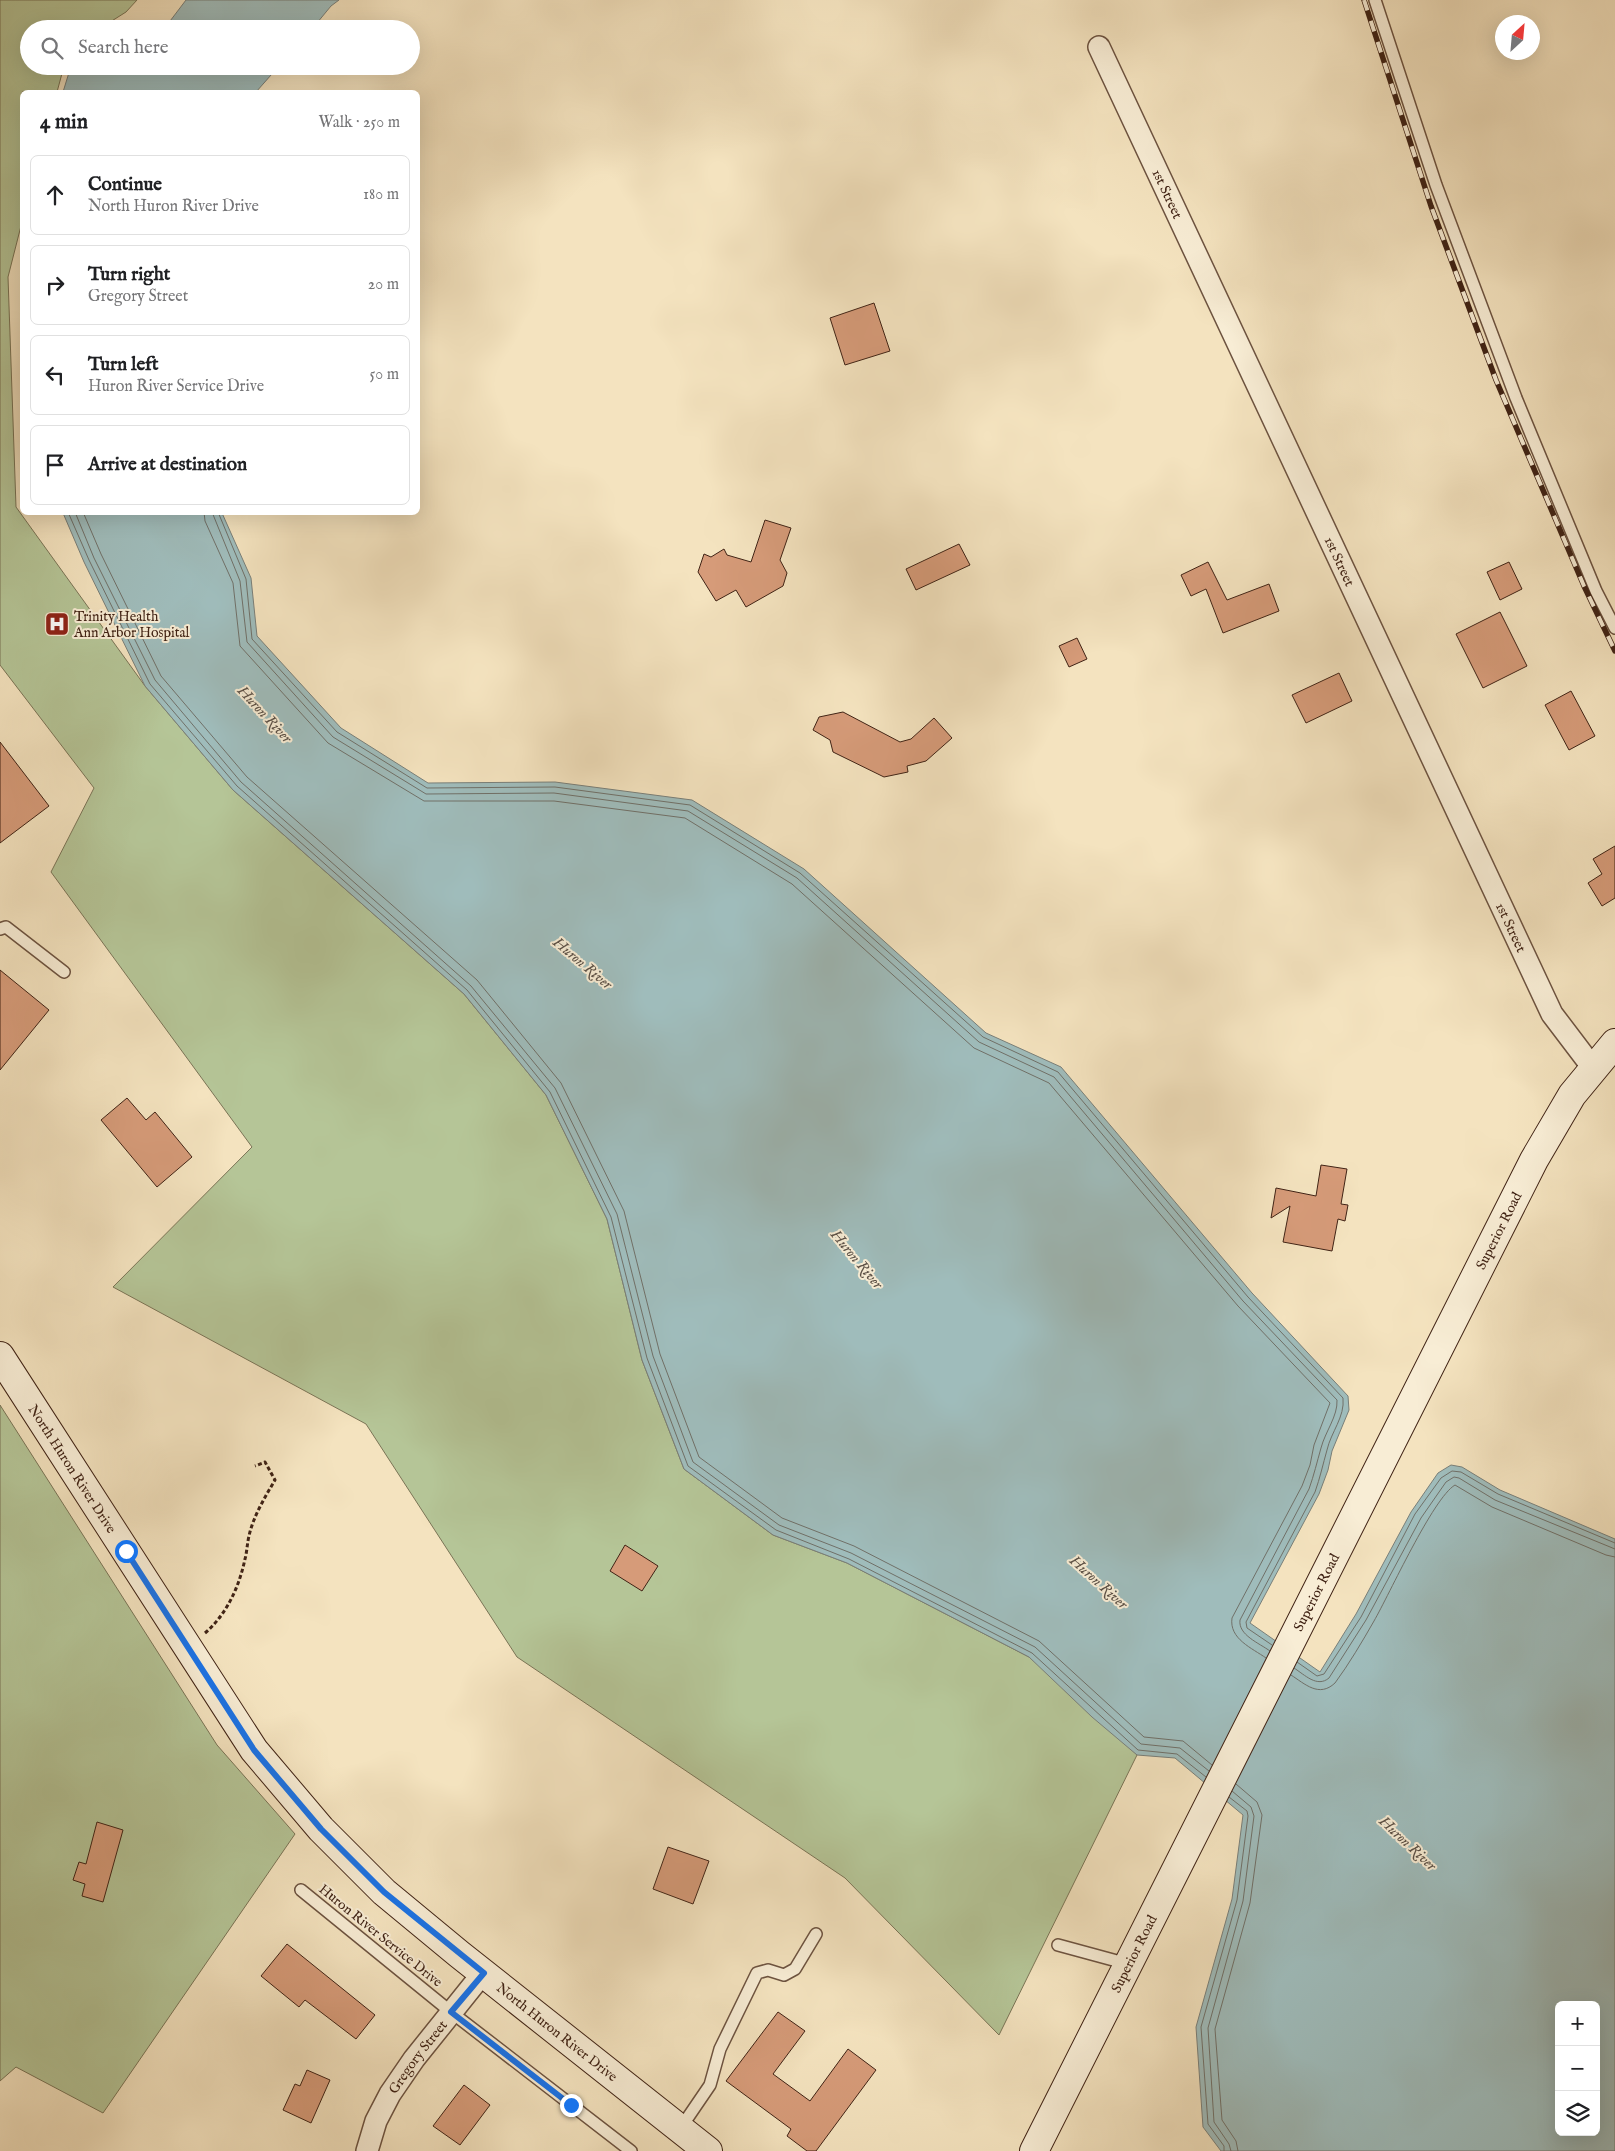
<!DOCTYPE html>
<html lang="en">
<head>
<meta charset="utf-8">
<style>
  :root { --surface:#fff; --page:#f6f6f6; --text:#202124; --muted:#757577; --line:#e0e0e0 }
  body { margin:0; font-family:"IM FELL English",serif; background:var(--page); color:var(--text) }
  .controls { position:absolute; right:15px; bottom:15px; display:grid; overflow:hidden; border-radius:8px; box-shadow:0 5px 20px #0002 }
  .controls button { width:45px; height:45px; display:grid; place-items:center; padding:0; border:0; border-bottom:1px solid var(--line); background:var(--surface); color:var(--text); font:25px sans-serif }
  .compass { position:absolute; left:1495px; top:15px; width:45px; height:45px; border-radius:50%; background:var(--surface); box-shadow:0 5px 20px #0002; rotate:26deg }
  .stop { position:absolute; width:15px; height:15px; margin:-11px; border:4px solid #1a73e8; border-radius:50%; background:#fff }
  .stop.end { background:#1a73e8; border-color:#fff; box-shadow:0 1px 5px #0008 }
  .list { margin:0; padding:0; list-style:none }
  h2 { display:flex; justify-content:space-between; align-items:center; height:65px; margin:0; padding:0 20px; font-size:21px }
  h2 small { font-size:16px; font-weight:400; color:var(--muted) }
  .list li { display:grid; grid-template-columns:32px 1fr auto; gap:15px; align-items:center; box-sizing:border-box; height:80px; margin:0 10px 10px; padding:0 10px; border:1px solid var(--line); border-radius:8px }
  .list b { display:block; font-size:19px; white-space:nowrap }
  .list p { margin:0; font-size:16px; white-space:nowrap; color:var(--muted) }
  .list em { font-size:16px; font-style:normal; color:var(--muted) }
  .icon { flex:none; width:28px; height:28px; fill:none; stroke:currentColor; stroke-width:2; stroke-linecap:round; stroke-linejoin:round }
  .map { position:relative; flex:none; width:1615px; height:2151px; overflow:hidden }
  .search { position:absolute; background:var(--surface); box-shadow:0 5px 20px #0002; left:20px; top:20px; width:400px; height:55px; display:flex; align-items:center; gap:12px; box-sizing:border-box; padding:0 18px; border-radius:28px; color:var(--muted); font-size:19px }
  .panel { position:absolute; background:var(--surface); box-shadow:0 5px 20px #0002; left:20px; top:90px; width:400px; height:425px; border-radius:8px }
  .map>svg:first-child { display:block }
  .green { fill:#b5c597; stroke:#7a7456 }
  .water { fill:#9fbcbb; stroke:#797f79; fill-rule:evenodd }
  .lines { fill:none; stroke-linecap:round; stroke-linejoin:round }
  .shore { stroke:#707068; stroke-width:1 }
  .building { fill:#d69b79; stroke:#402315 }
  .lane-casing { stroke:#6d5340; stroke-width:14 }
  .street-casing { stroke:#6d5340; stroke-width:24 }
  .secondary-casing { stroke:#402315; stroke-width:30 }
  .path { stroke:#402315; stroke-width:3; stroke-dasharray:4 2.5; stroke-linecap:butt }
  .lane { stroke:#f8edd5; stroke-width:11 }
  .street { stroke:#f8edd5; stroke-width:21 }
  .secondary { stroke:#f8edd5; stroke-width:28 }
  .rail-casing { stroke:#402315; stroke-width:5.5 }
  .rail { stroke:#f8edd5; stroke-width:4; stroke-dasharray:11; stroke-linecap:butt }
  .route { stroke:#1a73e8; stroke-width:6 }
  .labels { text-anchor:middle; stroke-width:4; stroke-linejoin:round; paint-order:stroke }
  .street-label { font-size:14px; fill:#402315; stroke:#f8edd5 }
  .poi-label { font-size:14px; fill:#402315; stroke:#f8edd5; text-anchor:start }
  .water-label { font-size:15px; font-style:italic; fill:#5c5147; stroke:#f8edd5 }
</style>
</head>
<body>
<div class="map">
<svg width="1615" height="2151" viewBox="0 0 1615 2151">
  <rect width="100%" height="100%" fill="#f4e3bf"/>
  <filter id="stains"><feTurbulence type="fractalNoise" baseFrequency=".004" numOctaves="4"/><feColorMatrix values="0 0 0 0 .2 0 0 0 0 .09 0 0 0 0 .02 0 0 0 .5 -.17"/></filter>
  <radialGradient id="worn" r=".72"><stop offset=".6" stop-color="#630" stop-opacity="0"/><stop offset="1" stop-color="#630" stop-opacity=".3"/></radialGradient>
  <g class="green">
    <polygon points="0,0 137,0 126,12 99,29 29,29 29,66 64,66 57,92 22,92 22,222 8,277 16,507 145,686 233,790 464,994 546,1095 607,1219 642,1360 684,1469 773,1535 847,1563 1029,1657 1098,1712 1137,1755 999,2035 845,1878 517,1657 366,1424 113,1287 252,1147 51,872 94,788 0,665"/>
    <polygon points="0,1405 217,1745 295,1834 103,2113 16,2067 0,2081"/>
  </g>
  <g class="water">
    <polygon points="186,0 339,0 331,6 312,29 164,29"/>
    <polygon points="71,66 279,66 256,92 63,92"/>
    <path d="M63 513H222L251 578 257 636 341 728 428 783 555 782 692 800 804 869 986 1033 1061 1067 1252 1293 1348 1396 1349 1410 1332 1451 1328 1470 1319 1494 1250 1623 1320 1672 1356 1614 1411 1512 1438 1473 1451 1465 1462 1467 1500 1490 1615 1539V2151H1221L1203 2127 1196 2027 1232 1899 1243 1815 1175 1758 1137 1755 1092 1717 1029 1657 847 1563 773 1535 684 1469 642 1360 607 1219 546 1095 464 994 233 790 145 686 84 562ZM1559 2005H1596V2132H1559Z"/>
  </g>
  <g class="lines">
    <g class="shore">
      <polyline points="68,512 89,560 150,684 237,786 467,990 550,1092 611,1217 647,1358 688,1466 776,1530 849,1559 1032,1653 1138,1750 1177,1754 1206,1777"/>
      <polyline points="75,512 94,558 155,680 241,782 471,986 555,1088 617,1214 653,1356 693,1462 779,1525 851,1553 1035,1647 1141,1744 1180,1748 1209,1771"/>
      <polyline points="83,512 101,554 161,676 247,777 477,980 561,1083 624,1211 660,1354 699,1457 782,1518 854,1546 1039,1641 1144,1737 1183,1741 1212,1765"/>
      <path d="M204 512 205 521 233 583 240 646 328 743 424 801H554L685 818 792 884 974 1048 1049 1083 1238 1306 1330 1403 1314 1445 1310 1465 1302 1486 1232 1618C1229 1639 1252 1648 1266 1658"/>
      <path d="M212 512 240 581 247 642 333 737 426 794 554 793 688 811 797 878 979 1042 1054 1077 1243 1301 1337 1400C1338 1416 1325 1432 1321 1448 1317 1462 1314 1475 1309 1489L1240 1620C1238 1635 1259 1643 1270 1651"/>
      <path d="M218 512 246 579 252 639 337 732 427 788 555 787 690 805 800 873 983 1037 1058 1072 1248 1297 1343 1398C1345 1417 1331 1432 1327 1450 1323 1464 1320 1478 1315 1492L1246 1622 1247 1628 1272 1645"/>
      <polyline points="1297,1662 1317,1676 1324,1674 1361,1617 1415,1514 1441,1478 1452,1471 1461,1472 1498,1494 1615,1543"/>
      <path d="M1294 1668C1305 1675 1317 1688 1329 1678L1366 1620 1421 1518 1446 1482 1454 1477 1459 1478 1495 1500 1615 1549"/>
      <path d="M1291 1675C1305 1684 1319 1698 1335 1683 1349 1664 1362 1642 1374 1621 1389 1595 1433 1498 1455 1485L1492 1507 1606 1555 1615 1557"/>
      <polyline points="1236,1784 1257,1802 1262,1815 1250,1903 1215,2029 1222,2120 1236,2141 1238,2151"/>
      <polyline points="1224,2151 1224,2146 1208,2124 1201,2027 1237,1900 1248,1816 1247,1811 1229,1797"/>
      <polyline points="1231,2151 1229,2144 1214,2122 1208,2028 1243,1901 1254,1816 1251,1807 1232,1791"/>
    </g>
  </g>
  <g class="building">
    <polygon points="874,303 890,351 845,365 830,318"/>
    <polygon points="765,520 791,528 780,560 787,573 783,586 746,607 736,590 716,601 698,572 704,554 711,557 724,549 727,555 751,562"/>
    <polygon points="959,544 970,565 916,590 906,569"/>
    <polygon points="1208,562 1227,600 1269,584 1279,611 1223,633 1206,589 1191,596 1181,575"/>
    <polygon points="1509,562 1522,589 1500,600 1487,572"/>
    <polygon points="1500,612 1527,666 1483,688 1456,634"/>
    <polygon points="1077,638 1087,659 1069,667 1059,646"/>
    <polygon points="1339,673 1352,701 1306,723 1292,695"/>
    <polygon points="1571,691 1595,736 1569,750 1545,705"/>
    <polygon points="843,712 900,742 911,739 934,718 952,738 926,761 907,766 908,772 884,777 833,752 830,740 813,730 819,717"/>
    <polygon points="0,742 49,806 0,843"/>
    <polygon points="1615,846 1615,898 1602,906 1588,883 1602,874 1593,859"/>
    <polygon points="0,970 49,1010 0,1070"/>
    <polygon points="127,1098 146,1120 155,1112 192,1157 157,1187 101,1120"/>
    <polygon points="1321,1165 1347,1169 1341,1204 1348,1205 1345,1221 1338,1219 1332,1251 1283,1242 1290,1206 1271,1218 1276,1188 1316,1196"/>
    <polygon points="625,1545 658,1566 642,1591 610,1571"/>
    <polygon points="97,1822 123,1830 103,1902 82,1896 85,1884 73,1880 79,1862 86,1864"/>
    <polygon points="668,1847 709,1861 693,1904 653,1889"/>
    <polygon points="287,1944 375,2015 356,2039 305,2000 299,2007 261,1976"/>
    <polygon points="778,2012 805,2031 773,2074 810,2101 848,2049 876,2070 816,2151 807,2151 787,2136 791,2129 726,2081"/>
    <polygon points="307,2070 330,2080 311,2123 283,2110 295,2084 300,2086"/>
    <polygon points="464,2085 490,2105 460,2145 433,2126"/>
  </g>
  <g class="lines">
    <defs>
      <g id="lane">
        <polyline points="1375,0 1436,185 1516,398 1596,591 1615,628"/>
        <polyline points="0,929 6,927 64,972"/>
        <polyline points="301,1890 451,2012 631,2151"/>
        <polyline points="1058,1945 1128,1964"/>
        <polyline points="680,2129 710,2085 720,2049 757,1973 768,1970 784,1975 795,1969 816,1934"/>
      </g>
      <g id="street">
        <path id="s1" d="M1099 47 1552 1014 1593 1068"/>
        <path id="s2" d="M367 2151 376 2121 390 2094 414 2059 483 1973"/>
      </g>
      <g id="secondary">
        <path id="s3" d="M0 1356 254 1750 321 1829 384 1892 459 1954 708 2151"/>
        <path id="s4" d="M1034 2151 1534 1160 1572 1095 1615 1043"/>
      </g>
    </defs>
    <use href="#lane" class="lane-casing"/>
    <use href="#street" class="street-casing"/>
    <use href="#secondary" class="secondary-casing"/>
    <path class="path" d="M205 1633C227 1614 239 1587 245 1559 247 1552 247 1544 249 1536 253 1517 265 1497 275 1480L265 1462 255 1466"/>
    <use href="#lane" class="lane"/>
    <use href="#street" class="street"/>
    <use href="#secondary" class="secondary"/>
    <defs>
      <polyline id="rail" points="1364,0 1431,206 1496,380 1584,586 1615,651"/>
    </defs>
    <use href="#rail" class="rail-casing"/>
    <use href="#rail" class="rail"/>
  </g>
  <g class="lines">
    <polyline class="route" points="126,1551 254,1750 321,1829 384,1892 484,1973 451,2012 571,2105"/>
  </g>
  <defs>
    <symbol id="hospital-square" viewBox="-11 -11 22 22"><rect x="-9" y="-9" width="18" height="18" rx="4" fill="#8f2418" stroke="#f8edd5"/><path d="M-5-5h3v3.5h4V-5h3V5h-3V1.5h-4V5h-3Z" fill="#fff"/></symbol>
  </defs>
  <g fill-rule="evenodd">
    <use href="#hospital-square" x="43" y="610" width="28" height="28"/>
  </g>
  <g class="labels">
    <g class="street-label">
      <text dy="5" stroke="none"><textPath href="#s1" startOffset="162">1st Street</textPath></text>
      <text dy="5" stroke="none"><textPath href="#s1" startOffset="568">1st Street</textPath></text>
      <text dy="5" stroke="none"><textPath href="#s1" startOffset="972">1st Street</textPath></text>
      <text dy="5" stroke="none"><textPath href="#s4" startOffset="1031">Superior Road</textPath></text>
      <text dy="5" stroke="none"><textPath href="#s3" startOffset="134">North Huron River Drive</textPath></text>
      <text dy="5" stroke="none"><textPath href="#s4" startOffset="626">Superior Road</textPath></text>
      <text transform="translate(381 1935) rotate(39)" y="5">Huron River Service Drive</text>
      <text dy="5" stroke="none"><textPath href="#s4" startOffset="221">Superior Road</textPath></text>
      <text dy="5" stroke="none"><textPath href="#s3" startOffset="884">North Huron River Drive</textPath></text>
      <text dy="5" stroke="none"><textPath href="#s2" startOffset="108">Gregory Street</textPath></text>
    </g>
    <g class="poi-label">
      <text x="74" y="621">Trinity Health<tspan x="74" dy="16">Ann Arbor Hospital</tspan></text>
    </g>
    <g class="water-label">
      <text transform="translate(265 714) rotate(47)" y="5">Huron River</text>
      <text transform="translate(583 963) rotate(40)" y="5">Huron River</text>
      <text transform="translate(857 1259) rotate(50)" y="5">Huron River</text>
      <text transform="translate(1099 1582) rotate(42)" y="5">Huron River</text>
      <text transform="translate(1408 1843) rotate(43)" y="5">Huron River</text>
    </g>
  </g>
  <rect width="100%" height="100%" filter="url(#stains)"/>
  <rect width="100%" height="100%" fill="url(#worn)"/>
</svg>
<div class="controls">
<button>+</button>
<button>−</button>
<button><svg class="icon" aria-label="layers" viewBox="0 0 24 24"><path d="M12 4l9 5-9 5-9-5zM3 14l9 5 9-5"/></svg></button>
</div>
<svg class="compass" viewBox="-18 -18 36 36"><path d="M0-13l5 13h-10z" fill="#e53935"/><path d="M0 13l5-13h-10z" fill="#757577"/></svg>
<div class="stop" style="left:126px;top:1551px"></div>
<div class="stop end" style="left:571px;top:2105px"></div>
<div class="search"><svg class="icon" aria-label="search" viewBox="0 0 24 24"><circle cx="10" cy="10" r="6"/><path d="M15 15l6 6"/></svg>Search here</div>
<section class="panel">
<h2>4 min<small>Walk · 250 m</small></h2>
<ul class="list">
<li><svg class="icon" aria-label="ahead" viewBox="0 0 24 24"><path d="M12 20V5M6 11l6-6 6 6"/></svg><div><b>Continue</b><p>North Huron River Drive</p></div><em>180 m</em></li>
<li><svg class="icon" aria-label="right" viewBox="0 0 24 24"><path d="M7 20v-9h11M14 6l5 5-5 5"/></svg><div><b>Turn right</b><p>Gregory Street</p></div><em>20 m</em></li>
<li><svg class="icon" aria-label="left" viewBox="0 0 24 24"><path d="M17 20v-9H6M10 6l-5 5 5 5"/></svg><div><b>Turn left</b><p>Huron River Service Drive</p></div><em>50 m</em></li>
<li><svg class="icon" aria-label="arrive" viewBox="0 0 24 24"><path d="M6 21V4h12l-3 4 3 4H6"/></svg><div><b>Arrive at destination</b></div></li>
</ul>
</section>
</div>
</body>
</html>
